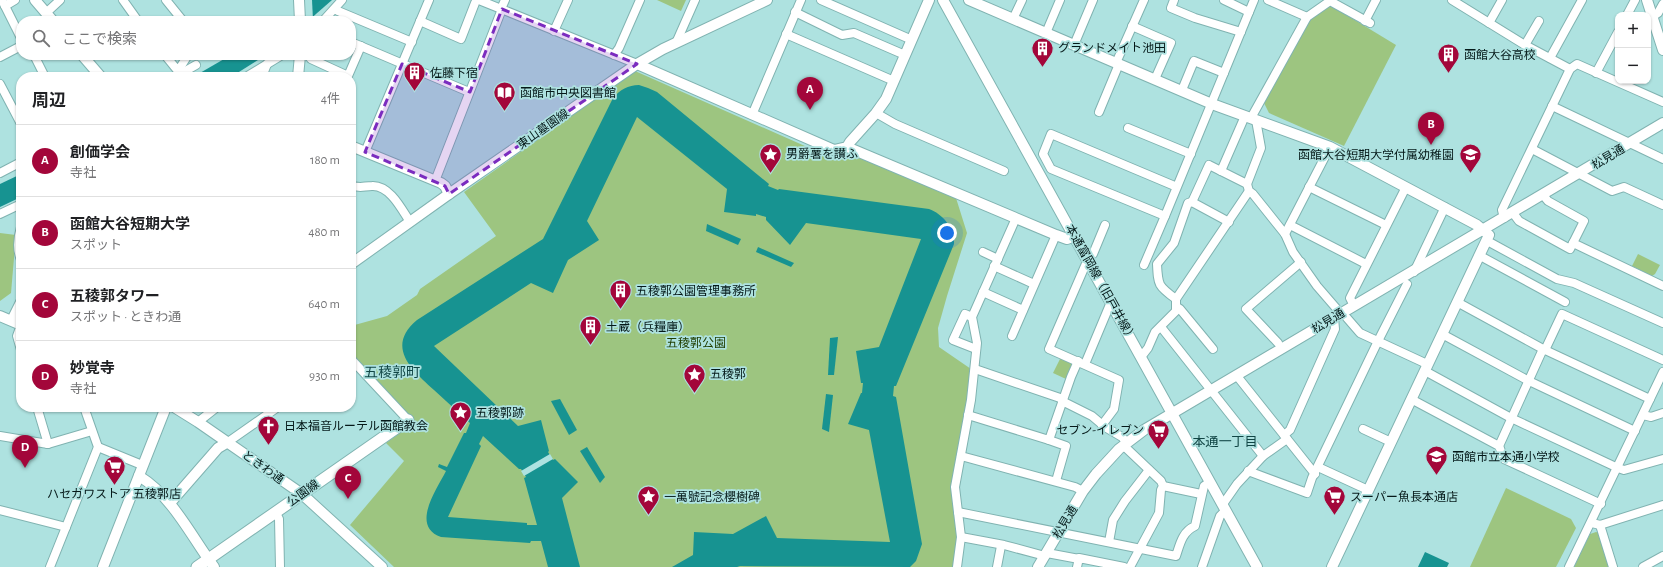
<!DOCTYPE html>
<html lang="ja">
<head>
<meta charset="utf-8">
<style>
  :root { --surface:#fff; --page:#f6f6f6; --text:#202124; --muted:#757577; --line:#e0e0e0; --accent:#a3063a }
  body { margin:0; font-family:"Alegreya Sans","Noto Sans JP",sans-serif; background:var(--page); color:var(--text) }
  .controls { position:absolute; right:12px; top:12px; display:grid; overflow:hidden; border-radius:8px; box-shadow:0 1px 3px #0004 }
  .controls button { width:36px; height:36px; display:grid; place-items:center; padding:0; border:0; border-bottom:1px solid var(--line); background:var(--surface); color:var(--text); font:20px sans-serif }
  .you { position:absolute; left:947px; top:233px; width:14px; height:14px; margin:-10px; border:3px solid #fff; border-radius:50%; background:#1a73e8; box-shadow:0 0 0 6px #1a73e833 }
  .badge { display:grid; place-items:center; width:26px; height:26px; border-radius:50%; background:var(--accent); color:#fff; font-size:13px; font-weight:700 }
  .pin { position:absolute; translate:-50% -33px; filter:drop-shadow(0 1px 2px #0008) }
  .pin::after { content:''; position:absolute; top:21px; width:14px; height:12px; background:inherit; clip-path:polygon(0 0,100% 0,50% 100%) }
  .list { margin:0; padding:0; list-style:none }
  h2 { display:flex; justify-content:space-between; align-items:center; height:52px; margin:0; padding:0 16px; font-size:17px }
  h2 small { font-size:13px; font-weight:400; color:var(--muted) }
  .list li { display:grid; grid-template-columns:26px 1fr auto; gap:12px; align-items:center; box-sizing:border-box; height:72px; padding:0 16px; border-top:1px solid var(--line) }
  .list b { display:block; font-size:15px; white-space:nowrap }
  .list p { margin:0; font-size:13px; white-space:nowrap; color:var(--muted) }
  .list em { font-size:13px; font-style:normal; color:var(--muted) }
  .icon { flex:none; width:22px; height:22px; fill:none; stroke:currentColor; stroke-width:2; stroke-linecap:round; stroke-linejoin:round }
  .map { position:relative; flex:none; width:1663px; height:567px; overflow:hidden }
  .search { position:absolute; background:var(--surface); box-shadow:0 1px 3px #0004; left:16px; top:16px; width:340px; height:44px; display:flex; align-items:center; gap:10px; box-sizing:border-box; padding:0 14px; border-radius:16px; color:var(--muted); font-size:15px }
  .panel { position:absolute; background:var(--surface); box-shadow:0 1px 3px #0004; left:16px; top:72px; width:340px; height:340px; border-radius:16px }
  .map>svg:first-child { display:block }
  .green { fill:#9dc580 }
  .water { fill:#179391; fill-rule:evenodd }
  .pier { fill:#aee2e0 }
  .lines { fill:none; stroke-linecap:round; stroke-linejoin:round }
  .minor-casing { stroke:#80b3b1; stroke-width:10 }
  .tertiary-casing { stroke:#80b3b1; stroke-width:12 }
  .secondary-casing { stroke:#80b3b1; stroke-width:13 }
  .minor { stroke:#fff; stroke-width:8 }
  .tertiary { stroke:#fff; stroke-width:10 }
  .secondary { stroke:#fff; stroke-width:11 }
  .marked { fill:#7b2cbf; fill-opacity:0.2; stroke:#7b2cbf; stroke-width:3; stroke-dasharray:8 5; stroke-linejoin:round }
  .labels { text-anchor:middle; stroke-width:3.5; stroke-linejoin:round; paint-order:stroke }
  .poi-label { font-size:12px; fill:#051919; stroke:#aee2e0; text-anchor:start }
  .street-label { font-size:12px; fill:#051919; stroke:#aee2e0 }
  .park-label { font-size:12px; fill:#213f01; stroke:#aee2e0 }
  .neighbourhood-label { font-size:13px; fill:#114645; stroke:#aee2e0 }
  .quarter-label { font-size:14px; fill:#114645; stroke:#aee2e0 }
</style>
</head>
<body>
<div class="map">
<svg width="1663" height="567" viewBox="0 0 1663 567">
  <rect width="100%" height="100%" fill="#aee2e0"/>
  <g class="green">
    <polygon points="657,0 686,0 681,11"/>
    <polygon points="1330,5 1396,45 1344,146 1269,113 1264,103 1312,16"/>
    <polygon points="635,71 832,158 854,154 956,198 967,233 947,296 938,328 939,347 971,369 971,378 952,488 958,540 954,567 394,567 350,525 404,461 386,443 415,422 351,354 351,326 387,316 417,295 420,289 496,236 464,192"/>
    <polygon points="0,233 16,235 11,293 0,301"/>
    <polygon points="1638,254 1660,265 1655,274 1652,276 1632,266"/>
    <polygon points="1061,357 1070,361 1072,364 1066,379 1053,373"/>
    <polygon points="1506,488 1571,519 1576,528 1556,567 1470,567"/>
    <polygon points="1596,532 1599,533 1609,567 1574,567 1590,534"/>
  </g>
  <g class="water">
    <polygon points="305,0 332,0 308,21 285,21"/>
    <polygon points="231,55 266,55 231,77 193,77"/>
    <path d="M639 85 648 88 657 92 769 184 768 186 778 190 779 189 929 209C943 214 955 229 954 244L896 386H894L893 396 896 397 922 544 916 561 910 567 740 566 737 567H672L693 555 694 532 733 534 766 516 777 538 890 542 869 430 848 424 861 393H862L863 383H861L856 351 879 347 921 239 806 223 790 245 766 220V217L756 214V216L724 212 727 189 637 117 587 221 599 240 568 260 553 293 531 283 434 346 518 426 541 420 549 451 548 452 553 460 555 459 578 482 562 498 580 567H548L541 541H531L530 543 441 537C410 526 437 489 446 471L438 467 439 464 447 467 464 433H466L470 423C458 412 446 401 434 390 412 370 385 347 417 320L543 239 613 98C620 90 628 85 639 85ZM483 436 519 469H521L526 477 524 478 537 525H527V523L448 517 481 446 479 444Z"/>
    <polygon points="21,174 21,197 0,207 0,184"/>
    <polygon points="707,224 741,239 738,245 706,231"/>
    <polygon points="758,247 794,263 791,267 756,252"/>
    <polygon points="838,337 834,375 828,375 830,338"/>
    <polygon points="826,394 833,395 829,432 822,429"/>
    <polygon points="560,399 577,430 569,435 551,401"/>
    <polygon points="587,447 605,477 600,483 580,451"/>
    <polygon points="1425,552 1449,563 1447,567 1418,567"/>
  </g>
  <g class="pier">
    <polygon points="303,0 312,0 313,20 287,21 287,16"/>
    <polygon points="550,454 553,459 524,476 521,471"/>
  </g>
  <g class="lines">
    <defs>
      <g id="minor">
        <polyline points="2,0 21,38"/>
        <polyline points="123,0 138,21"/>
        <polyline points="166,0 183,21"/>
        <polyline points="479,0 637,64"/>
        <polyline points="821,0 912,40"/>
        <polyline points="1174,0 1171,8 1195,18 1241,32"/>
        <polyline points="1224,0 1249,12"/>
        <polyline points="1268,0 1307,17"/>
        <polyline points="1452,0 1525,45 1570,69"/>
        <polyline points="5,6 15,0"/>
        <polyline points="501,9 505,0"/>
        <polyline points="338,11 412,42"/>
        <polyline points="795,12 842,35 854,33 905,55"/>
        <polyline points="46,13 60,0"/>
        <polyline points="1627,15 1635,0"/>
        <polyline points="1652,17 1658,13 1663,4"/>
        <polyline points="1013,19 1022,0"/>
        <polyline points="323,21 342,0"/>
        <polyline points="420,21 461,39 475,3"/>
        <polyline points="1365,21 1376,0"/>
        <polyline points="1489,23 1502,0"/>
        <polyline points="1132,26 1171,43 1155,79"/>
        <polyline points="554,31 568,0"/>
        <polyline points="1046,33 1060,0"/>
        <polyline points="786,34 894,81"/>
        <polyline points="351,42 469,92"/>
        <polyline points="676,43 695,0"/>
        <polyline points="1074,45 1093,0"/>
        <polyline points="1525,45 1539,21"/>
        <polyline points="34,55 45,77"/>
        <polyline points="165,55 178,71 188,55"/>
        <polyline points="614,55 619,48 640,0"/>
        <polyline points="0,57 21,46"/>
        <polyline points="1550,58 1582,0"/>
        <polyline points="311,59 348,76 361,46"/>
        <polyline points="1116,63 1144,0"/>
        <polyline points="1596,73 1618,32"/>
        <polyline points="175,77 196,65"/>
        <polyline points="246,77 282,55"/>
        <polyline points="262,77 267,64"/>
        <polyline points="0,84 21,124"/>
        <polyline points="1182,90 1194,61 1224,73"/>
        <polyline points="1552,106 1663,159"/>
        <polyline points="1099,112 1119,64"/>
        <polyline points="876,113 895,124 1004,171"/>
        <polyline points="752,115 801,0"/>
        <polyline points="1251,118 1307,17 1330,1 1370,23"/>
        <polyline points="1128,128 1191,154"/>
        <polyline points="1532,149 1612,191 1624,187 1663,205"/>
        <polyline points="365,152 429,0"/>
        <polyline points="1221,171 1245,116"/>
        <polyline points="0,173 21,162"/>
        <polyline points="435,181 502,9"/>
        <polyline points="1247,184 1261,148 1256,120"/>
        <path d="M351 185C359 189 364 186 372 186 390 185 402 210 410 222"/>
        <polyline points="1177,187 1051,134 1043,154 1051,169 1165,216 1254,0"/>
        <polyline points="1309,187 1386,225"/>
        <polyline points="1192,202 1209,165 1247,184 1249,191 1253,194 1285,234 1293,252 1317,286 1336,308"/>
        <polyline points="1513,213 1519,221 1570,249 1584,221 1548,201 1543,195"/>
        <polyline points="0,214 21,204"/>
        <polyline points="1504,218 1502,210 1570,69 1577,64 1663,102"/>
        <polyline points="1290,225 1366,264"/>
        <path d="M21 227C18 237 17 250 21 260"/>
        <polyline points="1285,234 1330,147"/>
        <polyline points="1491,243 1557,279 1574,283 1663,323"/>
        <polyline points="1573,243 1663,286"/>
        <polyline points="983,252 998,259"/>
        <polyline points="1484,258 1565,302"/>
        <polyline points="1144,265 1165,216"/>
        <polyline points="994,266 1034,284"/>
        <polyline points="1414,272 1445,207"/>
        <polyline points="983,292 1023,310"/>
        <path d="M1176 299C1158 286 1158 285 1157 264L1174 243 1188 203 1192 202 1229 222"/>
        <polyline points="1457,302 1543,349 1650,399"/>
        <polyline points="1354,306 1350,298 1406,187"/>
        <polyline points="1177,307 1180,309 1213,349"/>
        <polyline points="972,317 965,314 953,340 976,349"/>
        <polyline points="1347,318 1360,333 1427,364"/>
        <polyline points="11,320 21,300"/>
        <polyline points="21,325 17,336 21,350"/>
        <polyline points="1161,327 1263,456"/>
        <polyline points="1442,334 1529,381 1635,431"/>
        <polyline points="1012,336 1056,235"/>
        <polyline points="1278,343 1246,309 1301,262"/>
        <polyline points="1545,350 1562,314 1663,360"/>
        <polyline points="1141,357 1148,348 1155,332 1176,311 1176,299 1249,191"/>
        <polyline points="351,359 408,420"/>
        <polyline points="1085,364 1111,302"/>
        <polyline points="975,369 1063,399"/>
        <polyline points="1425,371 1511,418 1618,468 1624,470 1663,459"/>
        <polyline points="1237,376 1315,474"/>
        <polyline points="1411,399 1499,446 1504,459 1601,504"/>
        <polyline points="1062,401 1092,416 1105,427 1122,437 1127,443"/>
        <polyline points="37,407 48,444"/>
        <polyline points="968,415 1049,440 1071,377 1078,361"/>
        <polyline points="1643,415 1651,417 1663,413"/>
        <polyline points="198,422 217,407"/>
        <polyline points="1102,425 1114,409 1119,380 1049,349 1088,259 1093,254 1105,225"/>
        <polyline points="1363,429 1391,442"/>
        <polyline points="1284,435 1290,430 1335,329 1334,318"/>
        <polyline points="0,436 48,444 92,431"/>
        <polyline points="1049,440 1066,446 1056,481"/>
        <polyline points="228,442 278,407"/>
        <polyline points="1124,446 1161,481 1163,486 1161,490 1159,513 1130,567"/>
        <polyline points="1499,446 1543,349"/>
        <polyline points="98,447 142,465"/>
        <polyline points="961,456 1075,487 1083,491"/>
        <polyline points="1318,467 1368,490"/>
        <polyline points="1248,471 1307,493 1312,478 1378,341 1407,284"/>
        <polyline points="1163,486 1201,494"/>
        <polyline points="1223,504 1237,484 1263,456 1287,439"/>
        <polyline points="0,510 66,527"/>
        <path d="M958 512 1176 556C1180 544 1182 532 1195 526L1204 486 1210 482"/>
        <polyline points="276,513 279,519 280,567"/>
        <polyline points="1592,523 1600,525 1663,505"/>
        <polyline points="1600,525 1613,567"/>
        <polyline points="961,537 1004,545 1045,556"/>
        <polyline points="1109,542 1113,520 1125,501 1149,470"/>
        <polyline points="1047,553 1079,559"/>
        <polyline points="50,567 98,447 84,407"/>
        <polyline points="957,567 961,537 955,487 971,400 977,343 972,317 1016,218"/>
        <polyline points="997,567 1001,546"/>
        <polyline points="1077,567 1079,558 1124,567"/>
        <polyline points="1202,567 1220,516 1226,510"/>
        <polyline points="1569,567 1663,372"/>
        <polyline points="1643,567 1663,556"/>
      </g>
      <g id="tertiary">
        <polyline points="35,0 53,21"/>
        <polyline points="299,0 300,21"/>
        <polyline points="943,0 1257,567"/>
        <polyline points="969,0 1212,104 1330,147 1477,225 1489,235 1332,567"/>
        <polyline points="1647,0 1663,50"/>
        <polyline points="82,55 101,77"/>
        <polyline points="637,64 834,150 847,147 850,142 876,113 886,99 929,0"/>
        <polyline points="298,77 300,55"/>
        <polyline points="351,146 441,183 445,186 449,194"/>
        <polyline points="847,147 1056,235 1067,239 1075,236"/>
        <polyline points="351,264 449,194 637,64 663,49 767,0"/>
        <polyline points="0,316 21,325"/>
        <polyline points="174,407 198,422 302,494 382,567"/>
        <path d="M139 476C173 497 191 536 214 567"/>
        <polyline points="170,503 218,448 228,442"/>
        <polyline points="103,567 166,407"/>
        <polyline points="1038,567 1083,491 1096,474 1119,449 1144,430 1663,123"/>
      </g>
      <polyline id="secondary" points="197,567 408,420"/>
    </defs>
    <use href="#minor" class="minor-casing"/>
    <use href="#tertiary" class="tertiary-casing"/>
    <use href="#secondary" class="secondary-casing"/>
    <use href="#minor" class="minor"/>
    <use href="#tertiary" class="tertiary"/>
    <use href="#secondary" class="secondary"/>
  </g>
  <path class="marked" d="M502 9 637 64 449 194 445 186 365 152 402 64 470 92Z"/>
  <defs>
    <symbol id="building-pin" viewBox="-11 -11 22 30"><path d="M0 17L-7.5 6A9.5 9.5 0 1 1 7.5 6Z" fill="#a3063a" stroke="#aee2e0"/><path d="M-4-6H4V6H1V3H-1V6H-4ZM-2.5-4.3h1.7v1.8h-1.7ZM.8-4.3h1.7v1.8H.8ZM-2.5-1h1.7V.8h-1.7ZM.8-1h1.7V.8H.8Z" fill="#fff"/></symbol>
    <symbol id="library-pin" viewBox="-11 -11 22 30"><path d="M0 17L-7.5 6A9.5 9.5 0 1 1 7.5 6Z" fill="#a3063a" stroke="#aee2e0"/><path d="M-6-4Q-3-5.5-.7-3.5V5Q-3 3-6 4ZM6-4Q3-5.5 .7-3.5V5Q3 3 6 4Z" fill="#fff"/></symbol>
    <symbol id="sight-pin" viewBox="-11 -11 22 30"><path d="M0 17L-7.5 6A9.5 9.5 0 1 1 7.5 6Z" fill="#a3063a" stroke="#aee2e0"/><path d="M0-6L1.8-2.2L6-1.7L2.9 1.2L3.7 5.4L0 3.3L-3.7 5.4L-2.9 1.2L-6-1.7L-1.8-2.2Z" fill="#fff"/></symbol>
    <symbol id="school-pin" viewBox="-11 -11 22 30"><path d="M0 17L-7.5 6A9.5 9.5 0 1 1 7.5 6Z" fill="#a3063a" stroke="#aee2e0"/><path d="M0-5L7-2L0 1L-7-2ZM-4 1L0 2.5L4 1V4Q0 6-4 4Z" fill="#fff"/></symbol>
    <symbol id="church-pin" viewBox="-11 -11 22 30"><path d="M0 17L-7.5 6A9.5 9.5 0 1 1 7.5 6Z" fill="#a3063a" stroke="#aee2e0"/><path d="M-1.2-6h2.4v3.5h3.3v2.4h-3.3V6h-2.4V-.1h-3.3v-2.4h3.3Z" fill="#fff"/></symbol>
    <symbol id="supermarket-pin" viewBox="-11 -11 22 30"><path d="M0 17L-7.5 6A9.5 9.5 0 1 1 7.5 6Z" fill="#a3063a" stroke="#aee2e0"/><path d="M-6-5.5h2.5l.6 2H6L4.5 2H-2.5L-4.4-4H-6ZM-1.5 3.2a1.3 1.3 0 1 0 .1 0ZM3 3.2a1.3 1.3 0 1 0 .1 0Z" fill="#fff"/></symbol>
  </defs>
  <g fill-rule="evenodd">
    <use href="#building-pin" x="1030" y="36" width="25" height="34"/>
    <use href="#building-pin" x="1436" y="42" width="25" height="34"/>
    <use href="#building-pin" x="402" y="60" width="25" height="34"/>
    <use href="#library-pin" x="492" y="80" width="25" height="34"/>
    <use href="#sight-pin" x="758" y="142" width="25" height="34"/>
    <use href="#school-pin" x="1458" y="142" width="25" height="34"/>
    <use href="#building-pin" x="608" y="278" width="25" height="34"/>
    <use href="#building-pin" x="578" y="314" width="25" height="34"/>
    <use href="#sight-pin" x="682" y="362" width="25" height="34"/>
    <use href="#sight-pin" x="448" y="400" width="25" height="34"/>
    <use href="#church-pin" x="256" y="414" width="25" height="34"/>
    <use href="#supermarket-pin" x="1146" y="418" width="25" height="34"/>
    <use href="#school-pin" x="1424" y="444" width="25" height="34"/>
    <use href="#supermarket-pin" x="102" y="454" width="25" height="34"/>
    <use href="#sight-pin" x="636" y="484" width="25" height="34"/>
    <use href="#supermarket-pin" x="1322" y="484" width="25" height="34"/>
  </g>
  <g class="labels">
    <g class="poi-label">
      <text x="1058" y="52">グランドメイト池田</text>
      <text x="1464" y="59">函館大谷高校</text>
      <text x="430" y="77">佐藤下宿</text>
      <text x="520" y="97">函館市中央図書館</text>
      <text x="786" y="158">男爵薯を讃ふ</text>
      <text x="1454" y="159" text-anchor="end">函館大谷短期大学付属幼稚園</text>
      <text x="636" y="295">五稜郭公園管理事務所</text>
      <text x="606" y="331">土蔵（兵糧庫）</text>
      <text x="710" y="378">五稜郭</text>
      <text x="476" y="417">五稜郭跡</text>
      <text x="284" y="430">日本福音ルーテル函館教会</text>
      <text x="1144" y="434" text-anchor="end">セブン-イレブン</text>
      <text x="1452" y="461">函館市立本通小学校</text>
      <text x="114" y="498" text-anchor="middle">ハセガワストア 五稜郭店</text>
      <text x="664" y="501">一萬號記念櫻樹碑</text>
      <text x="1350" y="501">スーパー魚長本通店</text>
    </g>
    <g class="street-label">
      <text transform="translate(543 129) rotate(-35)" y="4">東山墓園線</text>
      <text transform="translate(1608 157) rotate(-31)" y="4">松見通</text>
      <text transform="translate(1101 283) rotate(61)" y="4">本通富岡線（旧戸井線）</text>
      <text transform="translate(1328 321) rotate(-31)" y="4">松見通</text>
      <text transform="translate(263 467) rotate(35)" y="4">ときわ通</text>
      <text transform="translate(303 493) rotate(-36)" y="4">公園線</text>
      <text transform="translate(1065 522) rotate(-59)" y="4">松見通</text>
    </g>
    <g class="park-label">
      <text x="696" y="347">五稜郭公園</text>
    </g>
    <g class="neighbourhood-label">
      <text x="1225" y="446">本通一丁目</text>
    </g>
    <g class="quarter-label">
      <text x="392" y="377">五稜郭町</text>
    </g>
  </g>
</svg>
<div class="controls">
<button>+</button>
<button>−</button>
</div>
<div class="you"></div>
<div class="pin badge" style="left:810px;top:110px">A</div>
<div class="pin badge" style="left:1431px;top:145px">B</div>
<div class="pin badge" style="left:348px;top:499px">C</div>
<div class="pin badge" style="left:25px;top:468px">D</div>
<div class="search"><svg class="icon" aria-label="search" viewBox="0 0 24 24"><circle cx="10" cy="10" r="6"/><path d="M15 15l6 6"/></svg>ここで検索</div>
<section class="panel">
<h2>周辺<small>4件</small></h2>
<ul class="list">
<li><span class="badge">A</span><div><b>創価学会</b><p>寺社</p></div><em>180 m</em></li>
<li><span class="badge">B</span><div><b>函館大谷短期大学</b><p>スポット</p></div><em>480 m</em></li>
<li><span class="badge">C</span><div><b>五稜郭タワー</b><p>スポット · ときわ通</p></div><em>640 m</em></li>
<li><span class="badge">D</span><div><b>妙覚寺</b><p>寺社</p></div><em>930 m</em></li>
</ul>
</section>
</div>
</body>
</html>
